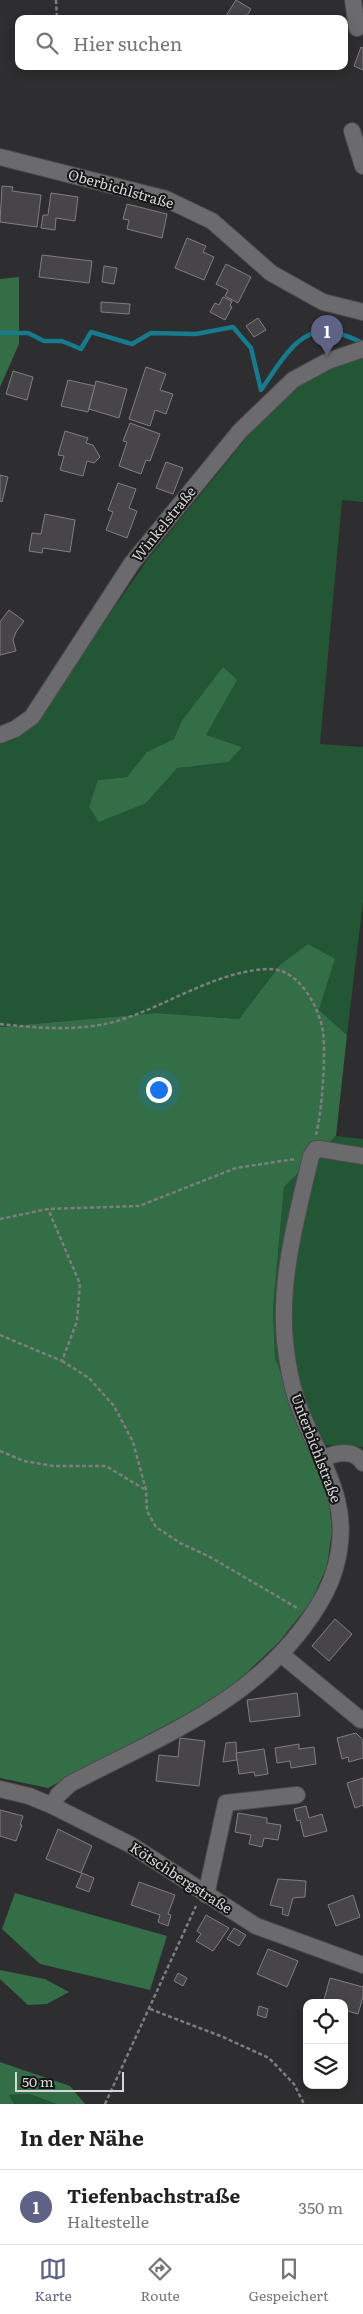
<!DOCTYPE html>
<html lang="de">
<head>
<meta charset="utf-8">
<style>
  :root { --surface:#fff; --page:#f2f2f2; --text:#222; --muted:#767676; --line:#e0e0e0; --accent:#5e6284 }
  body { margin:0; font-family:Literata,serif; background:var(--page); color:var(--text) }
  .controls { position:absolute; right:15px; bottom:15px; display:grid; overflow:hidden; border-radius:10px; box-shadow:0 2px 12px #0003 }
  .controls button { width:45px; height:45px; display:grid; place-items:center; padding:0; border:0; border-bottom:1px solid var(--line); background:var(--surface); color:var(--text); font:25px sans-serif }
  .scale { position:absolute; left:15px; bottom:12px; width:109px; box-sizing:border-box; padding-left:5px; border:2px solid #d7d6d8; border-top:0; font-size:14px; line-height:18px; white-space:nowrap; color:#d7d6d8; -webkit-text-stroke:4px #161516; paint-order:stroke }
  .you { position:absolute; left:158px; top:1089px; width:18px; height:18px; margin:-12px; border:4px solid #fff; border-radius:50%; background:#1a73e8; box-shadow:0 0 0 8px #1a73e833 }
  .badge { display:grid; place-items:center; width:32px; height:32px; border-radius:50%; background:var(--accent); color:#fff; font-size:16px; font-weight:700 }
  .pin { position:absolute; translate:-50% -41px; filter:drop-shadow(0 1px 2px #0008) }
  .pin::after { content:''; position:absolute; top:26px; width:18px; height:15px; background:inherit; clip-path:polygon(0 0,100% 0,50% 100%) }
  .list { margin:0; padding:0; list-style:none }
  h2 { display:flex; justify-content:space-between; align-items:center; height:65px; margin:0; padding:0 20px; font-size:21px }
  h2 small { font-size:16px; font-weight:400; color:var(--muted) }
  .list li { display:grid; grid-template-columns:32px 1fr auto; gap:15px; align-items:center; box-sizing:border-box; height:75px; padding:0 20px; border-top:1px solid var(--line) }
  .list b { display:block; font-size:19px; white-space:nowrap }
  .list p { margin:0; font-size:16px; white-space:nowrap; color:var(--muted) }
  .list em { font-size:16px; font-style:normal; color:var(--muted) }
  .icon { flex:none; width:28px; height:28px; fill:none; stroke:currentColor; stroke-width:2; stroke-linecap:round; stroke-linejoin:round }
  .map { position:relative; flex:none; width:363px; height:2104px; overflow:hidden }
  .search { position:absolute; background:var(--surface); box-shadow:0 2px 12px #0003; left:15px; right:15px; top:15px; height:55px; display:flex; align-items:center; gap:12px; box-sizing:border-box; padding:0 18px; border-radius:10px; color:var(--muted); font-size:19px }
  .sheet { height:140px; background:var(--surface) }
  nav { display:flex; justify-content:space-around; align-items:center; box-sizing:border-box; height:70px; border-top:1px solid var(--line); background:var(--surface); font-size:14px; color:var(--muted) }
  nav a { display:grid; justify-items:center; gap:2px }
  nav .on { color:var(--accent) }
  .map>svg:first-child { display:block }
  .green { fill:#235634; fill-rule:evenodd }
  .forest { fill:#346e46 }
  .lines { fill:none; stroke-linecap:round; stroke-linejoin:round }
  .stream { stroke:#177a8d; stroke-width:4.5 }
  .building { fill:#474547; stroke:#807e81 }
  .minor-casing { stroke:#4c4b4d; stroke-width:18 }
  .path { stroke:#7e7d7f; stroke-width:2.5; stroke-dasharray:4 2.5; stroke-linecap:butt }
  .minor { stroke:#6b6a6c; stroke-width:16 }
  .labels { text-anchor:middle; stroke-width:4; stroke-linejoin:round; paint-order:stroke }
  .street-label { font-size:14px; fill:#d7d6d8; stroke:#161516 }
</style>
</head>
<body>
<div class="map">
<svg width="363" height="2104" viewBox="0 0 363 2104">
  <rect width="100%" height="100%" fill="#2e2d2f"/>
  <g class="green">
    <path d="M363 354V502L342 500 320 744 363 747V902L347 1035 319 1010 335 959 280 965 239 1019 156 1013 0 1027V740L46 706 148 559 265 415 298 387 340 362ZM237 680 205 735 242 747 229 762 177 767 146 803 98 780 127 777 147 753 174 739 181 722Z"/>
    <polygon points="336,1136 363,1139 363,1447 326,1445 309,1449 275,1358 273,1308 284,1187"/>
    <polygon points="30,2094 56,2104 14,2104 9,2095"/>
  </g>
  <g class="forest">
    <polygon points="19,277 19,344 0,387 0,279"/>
    <polygon points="223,667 237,680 206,735 242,747 229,762 177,768 146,803 99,822 89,807 98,780 127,777 147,752 174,739 181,722"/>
    <polygon points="308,944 335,959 319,1010 347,1035 336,1136 284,1187 273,1308 275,1358 329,1500 332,1531 327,1566 311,1602 279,1642 241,1678 209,1702 48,1788 0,1778 0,1027 156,1013 239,1019 280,965"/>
    <polygon points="15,1893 167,1936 150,1990 40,1964 2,1929"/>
    <polygon points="0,1970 45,1979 69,1992 47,2004 28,2005 0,1979"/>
    <polygon points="0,2062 70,2086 85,2104 56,2104 30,2094 9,2095 14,2104 0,2104"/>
  </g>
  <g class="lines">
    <path class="stream" d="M0 333H28L44 341H62L81 349 91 332 132 344 151 333 196 334 233 327 251 348 261 390C278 367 298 324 334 332 344 334 354 339 363 343"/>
  </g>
  <g class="building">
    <polygon points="236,0 251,9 245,19 224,19"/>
    <polygon points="361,47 363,48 363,70 354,66"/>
    <polygon points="2,186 13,187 12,191 41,195 37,227 0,222"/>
    <polygon points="51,193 78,197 75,221 56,218 55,230 41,228 43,215 48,215"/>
    <polygon points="127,204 167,214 162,238 127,229 129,220 123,219"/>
    <polygon points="187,238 206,246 203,252 214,257 204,280 175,268"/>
    <polygon points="42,255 92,261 89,283 39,277"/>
    <polygon points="226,264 251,277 238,303 225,296 228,290 216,284"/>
    <polygon points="104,266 117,268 114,284 102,282"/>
    <polygon points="223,297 232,301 230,306 232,307 225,320 210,312 215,303 219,305"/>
    <polygon points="101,302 130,304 129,314 101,312"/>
    <polygon points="258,318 266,330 254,337 246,326"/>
    <polygon points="146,367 166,374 160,390 173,394 166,414 155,410 150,426 129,419"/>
    <polygon points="13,371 33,377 27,400 6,394"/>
    <polygon points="68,380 95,386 88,412 61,406"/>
    <polygon points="96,381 127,389 119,418 89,409"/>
    <polygon points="130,423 160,434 150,461 146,460 141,474 119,466 127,442 123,441"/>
    <polygon points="65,431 88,438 86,443 93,445 100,457 94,463 87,461 83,476 60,470 64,456 58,455"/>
    <polygon points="166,462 183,468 173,494 156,488"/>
    <polygon points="0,475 8,477 2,502 0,501"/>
    <polygon points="118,483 136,489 129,508 137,511 127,538 106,530 113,512 108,510"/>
    <polygon points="45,514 75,520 70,552 43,548 42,553 29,551 32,533 41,534"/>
    <polygon points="9,610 24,621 16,632 13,640 16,651 0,655 0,622"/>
    <polygon points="335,1619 352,1634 329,1661 312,1646"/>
    <polygon points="297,1693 300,1716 250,1722 247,1700"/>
    <polygon points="356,1733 363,1740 363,1758 349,1762 348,1757 342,1759 337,1738"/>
    <polygon points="180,1738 205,1741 199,1786 156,1781 159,1755 178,1757"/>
    <polygon points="236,1742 237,1760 223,1762 226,1743"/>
    <polygon points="299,1744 299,1749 314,1747 316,1764 291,1768 290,1761 277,1763 275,1748"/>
    <polygon points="264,1749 268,1774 255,1776 254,1772 239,1774 236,1753"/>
    <polygon points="363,1778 363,1805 355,1808 347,1783"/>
    <polygon points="306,1806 309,1818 322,1814 327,1831 304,1837 300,1820 297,1821 294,1809"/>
    <polygon points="0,1810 23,1816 20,1825 22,1825 16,1841 0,1836"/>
    <polygon points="238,1813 267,1818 267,1823 281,1825 278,1840 264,1838 262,1847 249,1844 251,1835 235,1832"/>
    <polygon points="58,1829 92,1846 81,1873 46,1859"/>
    <polygon points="82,1873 94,1878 89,1892 76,1887"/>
    <polygon points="278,1879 306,1881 305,1897 293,1898 288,1916 282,1914 283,1908 270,1905"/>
    <polygon points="139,1882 175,1895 168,1914 171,1915 168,1926 158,1922 160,1915 131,1905"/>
    <polygon points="353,1895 360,1917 336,1926 328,1905"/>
    <polygon points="206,1915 229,1928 213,1951 196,1941 201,1934 197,1931"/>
    <polygon points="234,1928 246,1935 239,1946 227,1939"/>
    <polygon points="268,1949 298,1961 287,1987 257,1974"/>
    <polygon points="178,1973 187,1978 183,1986 174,1981"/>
    <polygon points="330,1978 363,1987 363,1997 358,2014 344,2010 344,2003 323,2003"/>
    <polygon points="259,2006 268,2009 266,2018 257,2015"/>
  </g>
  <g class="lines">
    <defs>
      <g id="minor">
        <polyline points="353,0 357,28"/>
        <polyline points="352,131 363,166"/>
        <polyline points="0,157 166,199 212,221 271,273 323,302 363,312"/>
        <polyline points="0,735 15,729 32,717 132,563 240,431 293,380 328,361 363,349"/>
        <path d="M322 1458C337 1453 353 1448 363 1463"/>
        <polyline points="282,1655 361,1720"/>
        <polyline points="0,1789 29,1796 53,1806 131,1845 256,1926 363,1965"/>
        <path d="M53 1806 58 1795 70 1784C163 1735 262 1699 319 1604 338 1574 346 1535 337 1500 328 1464 307 1433 296 1398 290 1380 287 1360 285 1341 279 1279 297 1216 311 1156L316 1149H320L363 1156"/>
        <polyline points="206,1895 226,1803 297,1795"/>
      </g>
    </defs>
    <use href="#minor" class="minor-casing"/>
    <g class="path">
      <polyline points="56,0 57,19"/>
      <path d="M0 1024C40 1028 78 1032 117 1021 167 1006 214 972 267 969 298 967 319 1006 323 1032 326 1057 322 1111 316 1135"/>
      <polyline points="0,1219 48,1209 139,1206 236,1168 295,1159"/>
      <polyline points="0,1335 62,1361 77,1321 80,1284 48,1209"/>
      <polyline points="62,1361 89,1378 114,1406 133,1442 146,1490 147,1511 156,1527 180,1543 210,1557 299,1609"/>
      <polyline points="0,1451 24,1461 53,1466 106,1466 144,1489"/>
      <polyline points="150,2009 223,2037 269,2058 294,2084 304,2104"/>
      <polyline points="105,2104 196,1906"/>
    </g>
    <use href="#minor" class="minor"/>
  </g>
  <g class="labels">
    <g class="street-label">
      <text transform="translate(121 189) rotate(16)" y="5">Oberbichlstraße</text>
      <text transform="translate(164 524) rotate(-51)" y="5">Winkelstraße</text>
      <text transform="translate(316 1448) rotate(69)" y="5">Unterbichlstraße</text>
      <text transform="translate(181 1878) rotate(33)" y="5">Kötschbergstraße</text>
    </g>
  </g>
</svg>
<div class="controls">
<button><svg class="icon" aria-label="locate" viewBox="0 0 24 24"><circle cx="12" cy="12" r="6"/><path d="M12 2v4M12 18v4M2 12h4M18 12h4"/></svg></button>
<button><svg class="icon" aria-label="layers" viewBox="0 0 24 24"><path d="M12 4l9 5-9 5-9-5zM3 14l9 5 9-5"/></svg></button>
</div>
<div class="scale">50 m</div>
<div class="you"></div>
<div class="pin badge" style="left:327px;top:356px">1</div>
<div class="search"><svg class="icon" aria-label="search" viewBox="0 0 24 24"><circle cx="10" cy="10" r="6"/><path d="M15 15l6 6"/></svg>Hier suchen</div>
</div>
<section class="sheet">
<h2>In der Nähe<small></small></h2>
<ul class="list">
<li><span class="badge">1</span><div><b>Tiefenbachstraße</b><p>Haltestelle</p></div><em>350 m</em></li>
</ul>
</section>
<nav>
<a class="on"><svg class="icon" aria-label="map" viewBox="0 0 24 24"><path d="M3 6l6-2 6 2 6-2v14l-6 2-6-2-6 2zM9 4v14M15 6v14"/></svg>Karte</a>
<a><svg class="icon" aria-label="directions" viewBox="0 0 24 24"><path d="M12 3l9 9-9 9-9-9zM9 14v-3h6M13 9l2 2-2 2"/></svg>Route</a>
<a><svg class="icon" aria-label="saved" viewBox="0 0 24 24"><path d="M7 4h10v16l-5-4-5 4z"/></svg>Gespeichert</a>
</nav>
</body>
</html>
